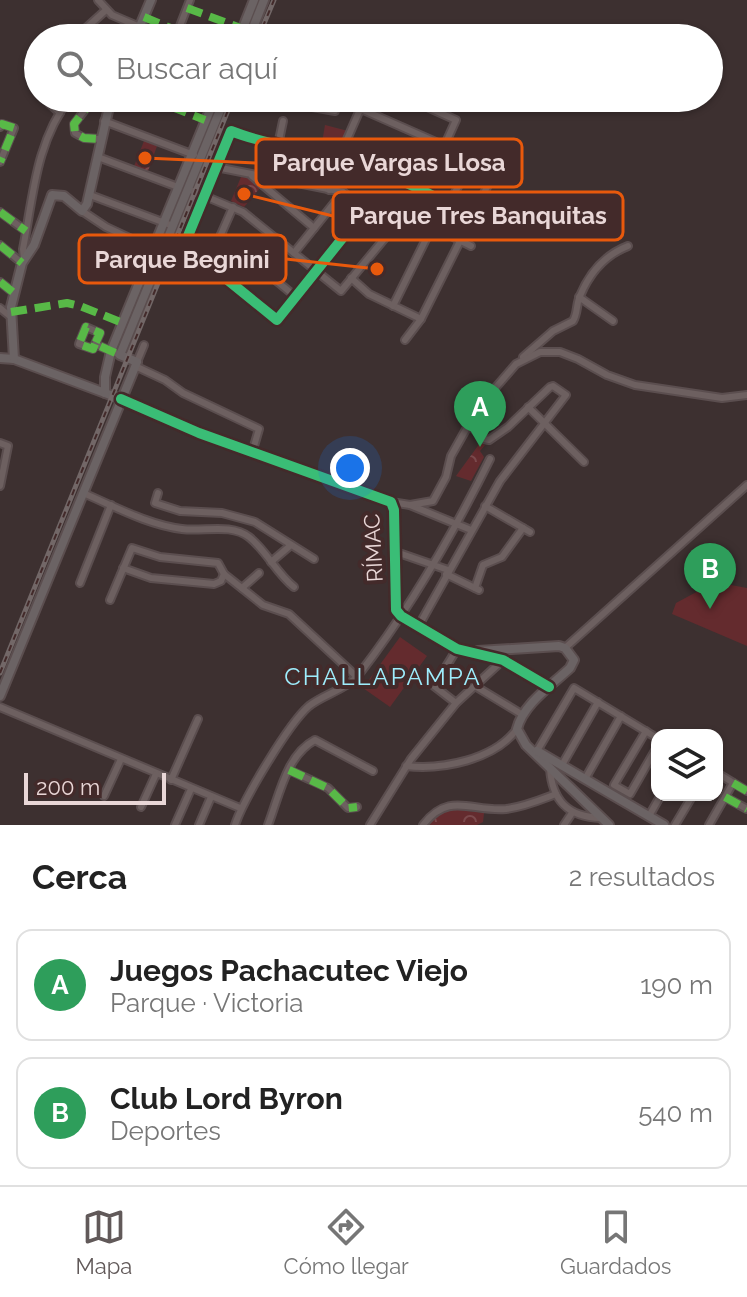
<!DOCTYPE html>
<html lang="es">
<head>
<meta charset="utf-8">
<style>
  :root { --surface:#fff; --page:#f6f6f6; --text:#222; --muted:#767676; --line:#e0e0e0; --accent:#615959 }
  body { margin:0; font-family:Raleway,sans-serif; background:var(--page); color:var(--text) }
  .controls { position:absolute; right:24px; bottom:24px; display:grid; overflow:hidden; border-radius:16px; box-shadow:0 2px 6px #0004 }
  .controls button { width:72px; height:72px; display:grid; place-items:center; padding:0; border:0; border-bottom:2px solid var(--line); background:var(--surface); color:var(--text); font:40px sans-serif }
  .scale { position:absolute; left:24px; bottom:20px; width:142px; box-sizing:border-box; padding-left:8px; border:4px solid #e9d7d7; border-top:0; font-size:22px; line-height:28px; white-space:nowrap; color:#e9d7d7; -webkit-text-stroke:6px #432a2a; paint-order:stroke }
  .you { position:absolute; left:350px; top:468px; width:28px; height:28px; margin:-20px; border:6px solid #fff; border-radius:50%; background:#1a73e8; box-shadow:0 0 0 12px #1a73e833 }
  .badge { display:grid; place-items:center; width:52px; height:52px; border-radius:50%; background:var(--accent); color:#fff; font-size:26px; font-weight:700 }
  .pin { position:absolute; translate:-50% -66px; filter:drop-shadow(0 2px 4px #0008) }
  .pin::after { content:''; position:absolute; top:42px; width:28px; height:24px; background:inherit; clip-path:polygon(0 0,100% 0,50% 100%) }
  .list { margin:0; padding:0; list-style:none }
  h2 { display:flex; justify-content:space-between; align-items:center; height:104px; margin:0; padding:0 32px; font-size:34px }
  h2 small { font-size:26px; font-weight:400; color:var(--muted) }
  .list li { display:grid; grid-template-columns:52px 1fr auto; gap:24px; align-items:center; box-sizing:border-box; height:112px; margin:0 16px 16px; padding:0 16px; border:2px solid var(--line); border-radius:16px }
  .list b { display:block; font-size:30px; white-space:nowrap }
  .list p { margin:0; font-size:26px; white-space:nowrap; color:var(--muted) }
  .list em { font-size:26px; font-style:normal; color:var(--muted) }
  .icon { flex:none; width:44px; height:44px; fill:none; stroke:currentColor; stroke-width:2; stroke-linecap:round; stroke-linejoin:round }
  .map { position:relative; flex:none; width:747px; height:825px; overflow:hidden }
  .search { position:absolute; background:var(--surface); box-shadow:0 2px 6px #0004; left:24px; right:24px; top:24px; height:88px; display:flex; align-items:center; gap:20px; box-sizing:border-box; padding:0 28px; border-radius:44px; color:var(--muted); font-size:30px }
  .sheet { height:360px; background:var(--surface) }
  nav { display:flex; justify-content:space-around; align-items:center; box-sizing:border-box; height:112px; border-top:2px solid var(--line); background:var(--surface); font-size:22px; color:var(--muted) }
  nav a { display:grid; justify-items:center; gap:4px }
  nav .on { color:var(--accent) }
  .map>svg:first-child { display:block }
  .park { fill:url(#park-crowns) }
  .pitch { fill:#642b2e }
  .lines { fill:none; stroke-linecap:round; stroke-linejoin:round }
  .street-casing { stroke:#5b4e4f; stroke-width:10 }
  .secondary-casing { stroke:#5b4e4f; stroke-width:12 }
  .street { stroke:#6d6060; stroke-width:6 }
  .secondary { stroke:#6b6364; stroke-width:8 }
  .rail-casing { stroke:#726767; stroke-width:5 }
  .rail { stroke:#432a2a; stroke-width:2; stroke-dasharray:6; stroke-linecap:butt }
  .quiet { stroke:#58b947; stroke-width:8; stroke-dasharray:16 8; stroke-linecap:butt }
  .cycleway-casing { stroke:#432a2a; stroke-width:15 }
  .cycleway { stroke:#3abd76; stroke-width:10 }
  .labels { text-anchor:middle; stroke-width:8; stroke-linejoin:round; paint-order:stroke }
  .street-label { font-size:22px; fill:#e9d7d7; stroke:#432a2a }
  .neighbourhood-label { font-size:24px; letter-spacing:2px; fill:#9eedfc; stroke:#432a2a }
  .leader { fill:none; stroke:#e8590c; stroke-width:3 }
  .callout-dot { fill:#e8590c; stroke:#432a2a; stroke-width:3 }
  .callout { fill:#432a2a; stroke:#e8590c; stroke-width:3 }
  .callout-label { font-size:24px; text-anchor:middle; font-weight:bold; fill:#e9d7d7 }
</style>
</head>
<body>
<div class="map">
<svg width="747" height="825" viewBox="0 0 747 825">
  <defs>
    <pattern id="park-crowns" width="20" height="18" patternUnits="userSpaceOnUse" patternTransform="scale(2)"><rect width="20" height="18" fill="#642b2e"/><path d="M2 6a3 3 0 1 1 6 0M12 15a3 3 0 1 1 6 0" fill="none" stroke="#7a494c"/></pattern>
  </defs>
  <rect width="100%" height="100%" fill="#3d3030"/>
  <g class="park">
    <polygon points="325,125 348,131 338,153 321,149"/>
    <polygon points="144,141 157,146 147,174 133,169"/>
    <polygon points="241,177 253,179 261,187 244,207 231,201"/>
    <polygon points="480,443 485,445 480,451 484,457 471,481 456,476"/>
    <polygon points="452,809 484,813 483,822 477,825 429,825 437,815"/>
  </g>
  <g class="pitch">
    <polygon points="715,582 747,588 747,646 672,614 676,603"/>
    <polygon points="400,637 427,656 390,707 363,688"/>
  </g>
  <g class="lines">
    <defs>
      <g id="street">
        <polyline points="98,0 112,15 140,27"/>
        <polyline points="253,29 273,38"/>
        <polyline points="178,31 190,0"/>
        <polyline points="75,38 106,10"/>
        <polyline points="49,98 49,103 60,113"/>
        <polyline points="94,98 74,124 75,133 84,138 100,139"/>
        <path d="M268 99C291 103 313 107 335 111L337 105 320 100 318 108"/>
        <polyline points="361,109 445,146"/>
        <polyline points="104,121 194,155"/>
        <polyline points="0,127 2,124 14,128 0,162"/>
        <polyline points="278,145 283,121"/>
        <polyline points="98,157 178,187"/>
        <polyline points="216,167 343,192 391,231"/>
        <polyline points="366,167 371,148 410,158 403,179"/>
        <polyline points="252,176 314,228"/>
        <polyline points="188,189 243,212 341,291 424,191 456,120 407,98"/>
        <polyline points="329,190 331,176 365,98"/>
        <polyline points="90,195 173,226"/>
        <polyline points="449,204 476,152"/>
        <path d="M365 210 277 320 208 264 181 253 231 131C266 145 304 149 340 159 390 173 427 192 472 216"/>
        <polyline points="82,211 106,227 153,249"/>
        <polyline points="408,211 416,218 471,246"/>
        <polyline points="0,212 26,231"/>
        <polyline points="221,235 296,297"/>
        <polyline points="0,245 22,263"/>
        <polyline points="294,253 343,192"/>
        <path d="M24 259 23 249C33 197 36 141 70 98"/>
        <polyline points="208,264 233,207"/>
        <polyline points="351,278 369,294 421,319"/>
        <polyline points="0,282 14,293"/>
        <polyline points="579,297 613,321"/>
        <polyline points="393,306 432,227"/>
        <polyline points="0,308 11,317"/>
        <polyline points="405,340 421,319 495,171"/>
        <polyline points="95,344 93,349 79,344 86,327 100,333 95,344 120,355"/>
        <path d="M523 357 553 331 573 321C578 313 576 304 580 296 589 274 605 255 628 246"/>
        <polyline points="137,362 144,345"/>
        <polyline points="135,366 165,380 183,393 259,429 252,453"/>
        <polyline points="528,407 584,462"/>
        <polyline points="0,443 8,446 0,486"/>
        <path d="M83 493C114 506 148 525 182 529 203 532 231 523 249 537 267 551 276 573 294 587"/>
        <polyline points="158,493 155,503 180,511 222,513 255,522 314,559"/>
        <polyline points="391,502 410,505 471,530"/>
        <polyline points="410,505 433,501 446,477 451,456 478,408 516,364 540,352 560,352 578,359 607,375 635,385 722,398 747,395"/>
        <polyline points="485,506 530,532"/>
        <polyline points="396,552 448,570"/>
        <polyline points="271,562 291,545"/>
        <polyline points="123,568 151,578 214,584 221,581 224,574"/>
        <polyline points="446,574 479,590"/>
        <polyline points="80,583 111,505"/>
        <polyline points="242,588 259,573"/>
        <polyline points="475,588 483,565 502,557 523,528"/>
        <polyline points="110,600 132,548 160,557 218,563 224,574 263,605 289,614 357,677"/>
        <polyline points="418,627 500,481 566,395 553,386 550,387 508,427 489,440 484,439 470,425"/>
        <polyline points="565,648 747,485"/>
        <polyline points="475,686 523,715"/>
        <polyline points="456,703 434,686 457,649"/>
        <polyline points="0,707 240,808"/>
        <polyline points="646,731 614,785 630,794 657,747"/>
        <polyline points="537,751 574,688 657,738"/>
        <polyline points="562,765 598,702"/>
        <path d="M406 766C442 770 494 760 517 729"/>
        <path d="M550 768C552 801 568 817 601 818"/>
        <polyline points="289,770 328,788 348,808 357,807"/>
        <polyline points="717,773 747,791"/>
        <polyline points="585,779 621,716"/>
        <polyline points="171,780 198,719"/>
        <polyline points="104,796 121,759"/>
        <polyline points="725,797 747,809"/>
        <polyline points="141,807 156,774"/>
        <polyline points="649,816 661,795"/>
        <polyline points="175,825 191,789"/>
        <polyline points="199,825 211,797"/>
        <path d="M235 825C243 800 289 723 309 706 324 694 348 689 360 673 411 607 453 534 490 459"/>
        <path d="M268 825C279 797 286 755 315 740L373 771"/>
        <polyline points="370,825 411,759 456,703 503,660"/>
        <path d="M423 825C449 791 471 812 506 809 524 807 540 800 556 794"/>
        <polyline points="564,825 572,813"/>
        <polyline points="675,825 693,795"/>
        <polyline points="709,825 733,783"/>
      </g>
      <g id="secondary">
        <polyline points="135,38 151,0"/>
        <polyline points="239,38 254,0"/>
        <polyline points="249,38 264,0"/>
        <polyline points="0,358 14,359 121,399 199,433 391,502 394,510 396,610 401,616 457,649 503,660 549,687"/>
        <polyline points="14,359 11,307 22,263 34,245 52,195 64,196 82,211 87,204 111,98"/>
        <polyline points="105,393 105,377 111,351 215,98"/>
        <path d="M478 651 559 646 565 648 574 660 570 668C552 685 523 704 517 729L526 745 609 825"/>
        <polyline points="0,696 137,362 120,355 225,98"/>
        <polyline points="537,751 664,825"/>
      </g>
    </defs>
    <use href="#street" class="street-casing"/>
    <use href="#secondary" class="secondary-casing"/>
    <use href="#street" class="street"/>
    <use href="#secondary" class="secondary"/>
    <defs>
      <g id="rail">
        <polyline points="258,38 274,0"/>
        <polyline points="0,673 233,98"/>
      </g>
    </defs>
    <use href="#rail" class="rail-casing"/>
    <use href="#rail" class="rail"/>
    <g class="quiet">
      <polyline points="187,8 243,29"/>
      <polyline points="144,17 178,31"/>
      <polyline points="80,38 78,35 81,38"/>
      <polyline points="94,98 74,124 75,133 84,138 100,139"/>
      <polyline points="149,98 205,120"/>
      <polyline points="0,127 2,124 14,128 0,162"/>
      <polyline points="0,212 26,231"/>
      <polyline points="0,245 22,263"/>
      <polyline points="0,282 14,293"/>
      <polyline points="11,312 67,303 80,306 123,323"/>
      <polyline points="95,344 93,349 79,344 86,327 100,333 95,344 120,355"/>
      <polyline points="289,770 328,788 348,808 357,807"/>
      <polyline points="733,783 747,791"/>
      <polyline points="725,797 747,809"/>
    </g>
    <defs>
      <g id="cycleway">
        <path d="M365 210 277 320 208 264 181 253 231 131C266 145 304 149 340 159 390 173 427 192 472 216"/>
        <polyline points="121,399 199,433 391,502 394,510 396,610 401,616 457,649 503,660 549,687"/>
      </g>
    </defs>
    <use href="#cycleway" class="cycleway-casing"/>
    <use href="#cycleway" class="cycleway"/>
  </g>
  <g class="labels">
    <g class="street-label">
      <text transform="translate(373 548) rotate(-93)" y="8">RÍMAC</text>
    </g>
    <g class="neighbourhood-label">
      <text x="383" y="685">CHALLAPAMPA</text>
    </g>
  </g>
  <path class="leader" d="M145 158L256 163M244 194L333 216M377 269L286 259"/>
  <g class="callout-dot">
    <circle cx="145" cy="158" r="8"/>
    <circle cx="244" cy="194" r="8"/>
    <circle cx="377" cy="269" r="8"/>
  </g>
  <g class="callout">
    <rect x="256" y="139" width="266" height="48" rx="8"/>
    <rect x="333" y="192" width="290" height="48" rx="8"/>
    <rect x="79" y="235" width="207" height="48" rx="8"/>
  </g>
  <g class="callout-label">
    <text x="389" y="171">Parque Vargas Llosa</text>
    <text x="478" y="224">Parque Tres Banquitas</text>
    <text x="182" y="268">Parque Begnini</text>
  </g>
</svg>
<div class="controls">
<button><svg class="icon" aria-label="layers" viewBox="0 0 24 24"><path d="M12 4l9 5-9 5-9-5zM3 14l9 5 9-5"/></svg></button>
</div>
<div class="scale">200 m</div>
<div class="you"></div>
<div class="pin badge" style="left:480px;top:447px;background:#2e9e5b">A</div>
<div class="pin badge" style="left:710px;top:609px;background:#2e9e5b">B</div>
<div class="search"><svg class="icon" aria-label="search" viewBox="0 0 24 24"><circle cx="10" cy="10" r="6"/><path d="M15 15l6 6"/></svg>Buscar aquí</div>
</div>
<section class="sheet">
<h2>Cerca<small>2 resultados</small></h2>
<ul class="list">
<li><span class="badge" style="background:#2e9e5b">A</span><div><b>Juegos Pachacutec Viejo</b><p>Parque · Victoria</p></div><em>190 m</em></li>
<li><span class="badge" style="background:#2e9e5b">B</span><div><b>Club Lord Byron</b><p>Deportes</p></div><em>540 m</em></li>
</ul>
</section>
<nav>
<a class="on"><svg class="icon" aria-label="map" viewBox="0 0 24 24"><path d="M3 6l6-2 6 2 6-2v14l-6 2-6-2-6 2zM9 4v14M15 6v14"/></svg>Mapa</a>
<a><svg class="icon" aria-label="directions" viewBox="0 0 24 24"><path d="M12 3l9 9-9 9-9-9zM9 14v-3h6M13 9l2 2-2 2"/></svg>Cómo llegar</a>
<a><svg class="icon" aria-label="saved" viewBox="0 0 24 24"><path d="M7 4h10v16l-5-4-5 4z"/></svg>Guardados</a>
</nav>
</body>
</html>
